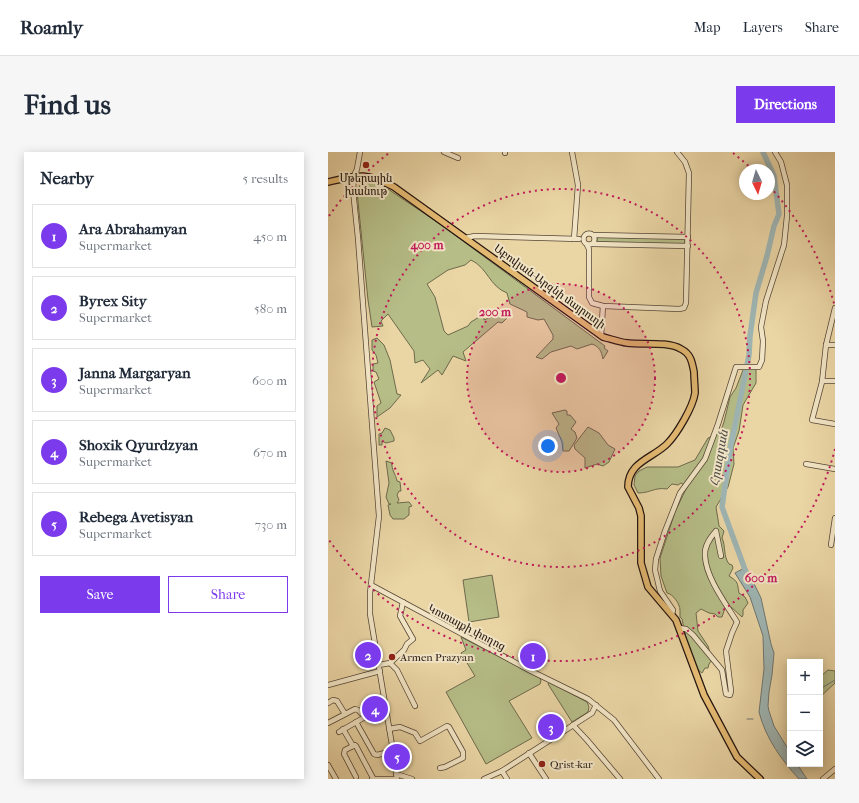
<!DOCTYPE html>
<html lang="en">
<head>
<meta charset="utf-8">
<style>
  :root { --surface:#fff; --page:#f6f6f7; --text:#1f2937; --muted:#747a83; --line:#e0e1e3; --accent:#7c3aed }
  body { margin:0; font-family:"IM FELL French Canon","Noto Serif Armenian",serif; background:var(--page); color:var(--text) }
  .controls { position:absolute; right:12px; bottom:12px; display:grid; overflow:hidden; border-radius:0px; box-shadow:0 2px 10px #0003 }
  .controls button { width:36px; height:36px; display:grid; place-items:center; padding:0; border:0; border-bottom:1px solid var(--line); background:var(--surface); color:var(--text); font:20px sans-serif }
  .compass { position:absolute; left:411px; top:12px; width:36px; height:36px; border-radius:50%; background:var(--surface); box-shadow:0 2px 10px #0003; rotate:175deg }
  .you { position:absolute; left:220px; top:294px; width:14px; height:14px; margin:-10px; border:3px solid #fff; border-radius:50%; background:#1a73e8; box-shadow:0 0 0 6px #1a73e833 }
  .badge { display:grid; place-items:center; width:26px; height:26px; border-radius:50%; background:var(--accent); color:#fff; font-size:13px; font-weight:700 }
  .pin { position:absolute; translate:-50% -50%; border:2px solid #fff; box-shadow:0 1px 4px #0006 }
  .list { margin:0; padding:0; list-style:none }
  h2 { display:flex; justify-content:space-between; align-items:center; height:52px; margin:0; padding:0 16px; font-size:17px }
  h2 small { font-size:13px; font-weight:400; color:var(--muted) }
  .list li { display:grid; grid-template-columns:26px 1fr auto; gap:12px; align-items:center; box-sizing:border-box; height:64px; margin:0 8px 8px; padding:0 8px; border:1px solid var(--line); border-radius:0px }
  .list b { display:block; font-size:15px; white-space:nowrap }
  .list p { margin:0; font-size:13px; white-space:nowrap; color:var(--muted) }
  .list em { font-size:13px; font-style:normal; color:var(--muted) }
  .actions { display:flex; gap:8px; padding:12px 16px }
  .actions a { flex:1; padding:9px 0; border:1px solid var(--accent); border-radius:0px; text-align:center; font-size:14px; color:var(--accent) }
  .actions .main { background:var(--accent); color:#fff }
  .icon { flex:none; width:22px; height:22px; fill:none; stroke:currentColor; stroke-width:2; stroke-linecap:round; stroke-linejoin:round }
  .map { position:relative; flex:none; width:507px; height:627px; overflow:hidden; border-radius:0px }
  header { display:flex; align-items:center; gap:24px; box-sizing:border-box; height:56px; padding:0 20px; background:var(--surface); border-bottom:1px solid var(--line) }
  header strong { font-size:19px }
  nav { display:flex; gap:22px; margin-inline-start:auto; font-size:14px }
  .intro { display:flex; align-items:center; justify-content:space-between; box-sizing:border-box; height:96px; padding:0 24px }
  h1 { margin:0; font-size:28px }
  .button { padding:10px 18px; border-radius:0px; background:var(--accent); color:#fff; font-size:14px; font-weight:700 }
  main { display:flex; gap:24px; padding:0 24px }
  aside { flex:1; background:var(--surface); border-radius:0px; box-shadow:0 2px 10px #0003 }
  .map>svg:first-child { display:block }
  .green { fill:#b6bd87; stroke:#6d6a4c }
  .water { fill:#9eb5b3; stroke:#6d7572 }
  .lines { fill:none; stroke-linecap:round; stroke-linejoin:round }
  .stream { stroke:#6d7572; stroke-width:1 }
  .river { stroke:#9eb5b3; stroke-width:5.5 }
  .minor-casing { stroke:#564636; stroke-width:6 }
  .major-casing { stroke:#241611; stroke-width:8 }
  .minor { stroke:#f1e4c4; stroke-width:4.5 }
  .major { stroke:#e5ba72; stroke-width:5.5 }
  .ring { fill:none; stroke:#c2185b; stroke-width:2; stroke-dasharray:2 4 }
  .poi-dot { fill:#8f2418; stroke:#f1e4c4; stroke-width:1.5 }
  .labels { text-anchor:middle; stroke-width:4; stroke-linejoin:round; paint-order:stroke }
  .poi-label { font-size:11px; fill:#241611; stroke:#f1e4c4; text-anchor:start }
  .street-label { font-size:11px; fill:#241611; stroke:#f1e4c4 }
  .water-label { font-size:12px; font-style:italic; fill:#4f4e4a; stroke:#f1e4c4 }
  .centre { fill:#c2185b; stroke:#f1e4c4; stroke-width:2 }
  .ring-label { font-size:12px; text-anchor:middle; font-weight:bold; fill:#c2185b; stroke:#f1e4c4; stroke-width:4; stroke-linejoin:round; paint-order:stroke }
</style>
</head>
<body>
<header>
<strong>Roamly</strong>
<nav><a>Map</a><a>Layers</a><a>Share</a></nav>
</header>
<div class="intro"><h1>Find us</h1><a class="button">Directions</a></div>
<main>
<aside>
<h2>Nearby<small>5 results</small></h2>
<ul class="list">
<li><span class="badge">1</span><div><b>Ara Abrahamyan</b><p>Supermarket</p></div><em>450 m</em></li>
<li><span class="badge">2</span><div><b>Byrex Sity</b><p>Supermarket</p></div><em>580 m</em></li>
<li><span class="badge">3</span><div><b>Janna Margaryan</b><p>Supermarket</p></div><em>600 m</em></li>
<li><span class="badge">4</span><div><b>Shoxik Qyurdzyan</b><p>Supermarket</p></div><em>670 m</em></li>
<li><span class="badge">5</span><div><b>Rebega Avetisyan</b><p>Supermarket</p></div><em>730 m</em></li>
</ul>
<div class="actions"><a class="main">Save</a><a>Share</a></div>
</aside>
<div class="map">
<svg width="507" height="627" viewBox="0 0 507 627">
  <rect width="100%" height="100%" fill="#ead5a5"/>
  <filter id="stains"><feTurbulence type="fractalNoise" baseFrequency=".005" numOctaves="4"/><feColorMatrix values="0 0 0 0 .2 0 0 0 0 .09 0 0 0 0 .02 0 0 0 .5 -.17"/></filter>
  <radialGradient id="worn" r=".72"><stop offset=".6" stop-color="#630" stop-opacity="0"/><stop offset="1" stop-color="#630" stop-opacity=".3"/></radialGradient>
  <g class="green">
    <path d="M45 30 51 31 112 72 277 194 276 196 280 199 275 207C273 199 272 195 264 192L249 197 243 194 223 200 214 207 208 205 225 187V183L216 167 210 168 199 165V160L182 152 179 141C161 134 160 116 143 108L137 113 120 118 99 132 107 145 116 179 120 183 140 174 143 170 156 162V168L173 161 180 165 174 171 170 170 135 200 138 209 125 204 114 223 110 218 93 231 102 217 95 208 87 211 86 199 60 162 53 169 55 174 44 175 40 148 29 40 32 33Z"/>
    <polygon points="269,85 357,87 357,93 269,90"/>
    <polygon points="49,186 56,193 62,208 69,242 73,243 62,256 49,265 49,254 53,251 46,230 51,227 48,220 45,219 45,212 50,211 48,203 44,198 44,188"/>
    <path d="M425 217 428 218V231L415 253 411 279 405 296 406 312 400 335 388 355 391 374 396 379 394 386C398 394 395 404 401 412L404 413 405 416 401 424C411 430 409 431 411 441L417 445 420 451 415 458V463L414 465 403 455 397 456 394 465H390L387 462 381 461 373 457 368 461 370 479 380 494 384 508 381 512 380 516H377L374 521 370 518 358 486 354 467 352 465C352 462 352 460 352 458 352 452 345 442 339 441L333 424 332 406 347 360 359 335 353 331 350 333 344 332 339 337C326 335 323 341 310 341L306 333 307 324 311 319 319 315H350L367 308 380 286 392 281 396 270 402 245 408 236 415 218Z"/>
    <polygon points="237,258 239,259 239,263 242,263 248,270 243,277 247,280 249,286 241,299 235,299 234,290 228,276 231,272 224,261"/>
    <polygon points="260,275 271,281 280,293 287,297 281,310 275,314 269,312 257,316 257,306 247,297 246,293"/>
    <polygon points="57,276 62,278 66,286 66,289 58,291 54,289 54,293 51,293 51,282 54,281"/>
    <path d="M58 309 64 311C63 317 68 323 69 329L72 330 73 339H71L69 343 71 348 69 351 81 350 84 354 81 355V363L76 367H65L62 363 60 353 63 352H61L58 345 61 331Z"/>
    <polygon points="164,423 171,465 141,470 135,428"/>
    <polygon points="133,485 212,526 213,529 212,532 181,549 204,586 158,612 118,540 147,524 133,501 138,498"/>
    <polygon points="500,518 507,519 507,531 492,545 492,525"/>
    <polygon points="221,530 259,550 261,555 260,560 244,570 220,532"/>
  </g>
  <path class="water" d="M418 415 433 446 443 492 446 501 444 523 441 540 440 554 441 559 446 574 462 600V612H469L479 627H471C453 607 438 587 431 560L436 517 435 484 422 445 407 421Z"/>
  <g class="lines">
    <g class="stream">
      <polyline points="492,537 507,528"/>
      <polyline points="419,567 425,567"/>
    </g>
    <polyline class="river" points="419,423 394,355 402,298 421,203 422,184 428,141 439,104 446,74 451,62 446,24 435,0"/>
    <defs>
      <g id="minor">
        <polyline points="32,0 29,17 26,24 25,38 30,86 51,364 42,441 42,462 65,599 69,627"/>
        <polyline points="116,0 130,6"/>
        <polyline points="177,0 177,1"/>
        <polyline points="244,0 250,33 246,87"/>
        <circle cx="261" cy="87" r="5.5"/>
        <polyline points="266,83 360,85"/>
        <polyline points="137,86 147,84 251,87"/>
        <polyline points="265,92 360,94"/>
        <polyline points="259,93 261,97 261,145 264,151 275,154 351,157 356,156 358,151 361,21 357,10 349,0"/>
        <polyline points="507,156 498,193 494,230 484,268 507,272"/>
        <polyline points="273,184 275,154"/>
        <polyline points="498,193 507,193"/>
        <polyline points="494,229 507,229"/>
        <polyline points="478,312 507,317"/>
        <polyline points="503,393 507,366"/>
        <polyline points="43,433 203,519 260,547 286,568 331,627"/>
        <polyline points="344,462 345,458 332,439 327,418 328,407 337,379 352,341 377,307 390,272 408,215 431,215 434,208 435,189 433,175 438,149 456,93 459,64 459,33 453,10 447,0"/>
        <path d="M351 476 358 477 365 483 394 518 398 542 402 543 403 539 398 499 404 481 409 470C398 452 378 426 377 404 376 394 382 386 388 379L393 404"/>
        <polyline points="62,511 76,498 79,492 85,487 72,464 75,450"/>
        <polyline points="51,513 62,511 69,518 87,554"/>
        <polyline points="0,533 52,519"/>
        <polyline points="0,551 5,548 9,549 17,562"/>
        <polyline points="28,570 46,602 49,603 65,599"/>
        <polyline points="0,571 27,557 30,558 37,565"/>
        <polyline points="245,573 259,588 292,627"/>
        <polyline points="15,577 25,594"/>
        <polyline points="61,577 72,575 87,581 92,589 119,574 121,575 135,600 135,606 117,615 112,616"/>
        <polyline points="11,580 37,565 45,564 51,555 57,552"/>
        <polyline points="201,601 218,627"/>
        <polyline points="0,613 8,627"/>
        <polyline points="174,619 179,627"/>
        <polyline points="68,622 84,627"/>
        <polyline points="28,625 16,602 17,598 27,593 28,594 45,626"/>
        <polyline points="44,627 66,627"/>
        <polyline points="156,627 174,619 264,561 268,553"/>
        <polyline points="495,627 507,617"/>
      </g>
      <path id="major" d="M0 30C31 23 37 20 66 35L275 185C283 187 291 190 299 191 315 193 339 189 353 197 363 202 364 210 366 220 366 227 367 234 367 241 365 255 349 282 339 292 325 306 300 310 300 335L311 356 313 364V411L320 435 348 468 376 543 409 605 432 627"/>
    </defs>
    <use href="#minor" class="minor-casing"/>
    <use href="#major" class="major-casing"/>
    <use href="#minor" class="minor"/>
    <use href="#major" class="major"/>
  </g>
  <circle cx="233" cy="226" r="94" fill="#c2185b" fill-opacity=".12"/>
  <g class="ring">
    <circle cx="233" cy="226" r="94"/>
    <circle cx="233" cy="226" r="189"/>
    <path d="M507 297A283 283 0 0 1 1 388M1 64A283 283 0 0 1 61 1M405 1A283 283 0 0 1 424 17M442 35A283 283 0 0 1 507 155"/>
  </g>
  <g class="poi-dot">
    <circle cx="38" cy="13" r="4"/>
    <circle cx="64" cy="505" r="4"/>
    <circle cx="214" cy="612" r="4"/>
  </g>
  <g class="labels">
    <g class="poi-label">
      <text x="38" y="30" text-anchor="middle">Մթերային<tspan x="38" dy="13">խանութ</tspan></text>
      <text x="72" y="509">Armen Prazyan</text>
      <text x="222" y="616">Qrist-kar</text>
    </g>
    <g class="street-label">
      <text transform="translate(222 134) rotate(36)" y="4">Աբովյան-Արզնի մայրուղի</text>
      <text transform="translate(139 475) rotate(28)" y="4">Կոտայքի փողոց</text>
    </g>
    <g class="water-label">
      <text transform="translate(391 306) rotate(-80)" y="4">Հրազդան</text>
    </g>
  </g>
  <circle cx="233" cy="226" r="6" class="centre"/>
  <g class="ring-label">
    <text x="99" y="97">400 m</text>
    <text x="167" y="164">200 m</text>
    <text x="433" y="430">600 m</text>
  </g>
  <rect width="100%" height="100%" filter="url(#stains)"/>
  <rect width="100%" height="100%" fill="url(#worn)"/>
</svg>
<div class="controls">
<button>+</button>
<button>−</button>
<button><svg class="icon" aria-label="layers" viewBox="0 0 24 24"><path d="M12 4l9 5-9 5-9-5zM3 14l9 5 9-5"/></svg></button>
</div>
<svg class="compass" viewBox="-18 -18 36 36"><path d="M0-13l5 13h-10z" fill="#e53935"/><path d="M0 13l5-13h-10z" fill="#747a83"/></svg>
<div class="you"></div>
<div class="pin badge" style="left:205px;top:504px">1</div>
<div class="pin badge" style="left:40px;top:503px">2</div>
<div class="pin badge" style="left:223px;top:575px">3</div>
<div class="pin badge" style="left:47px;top:557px">4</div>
<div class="pin badge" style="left:69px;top:605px">5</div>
</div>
</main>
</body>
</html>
